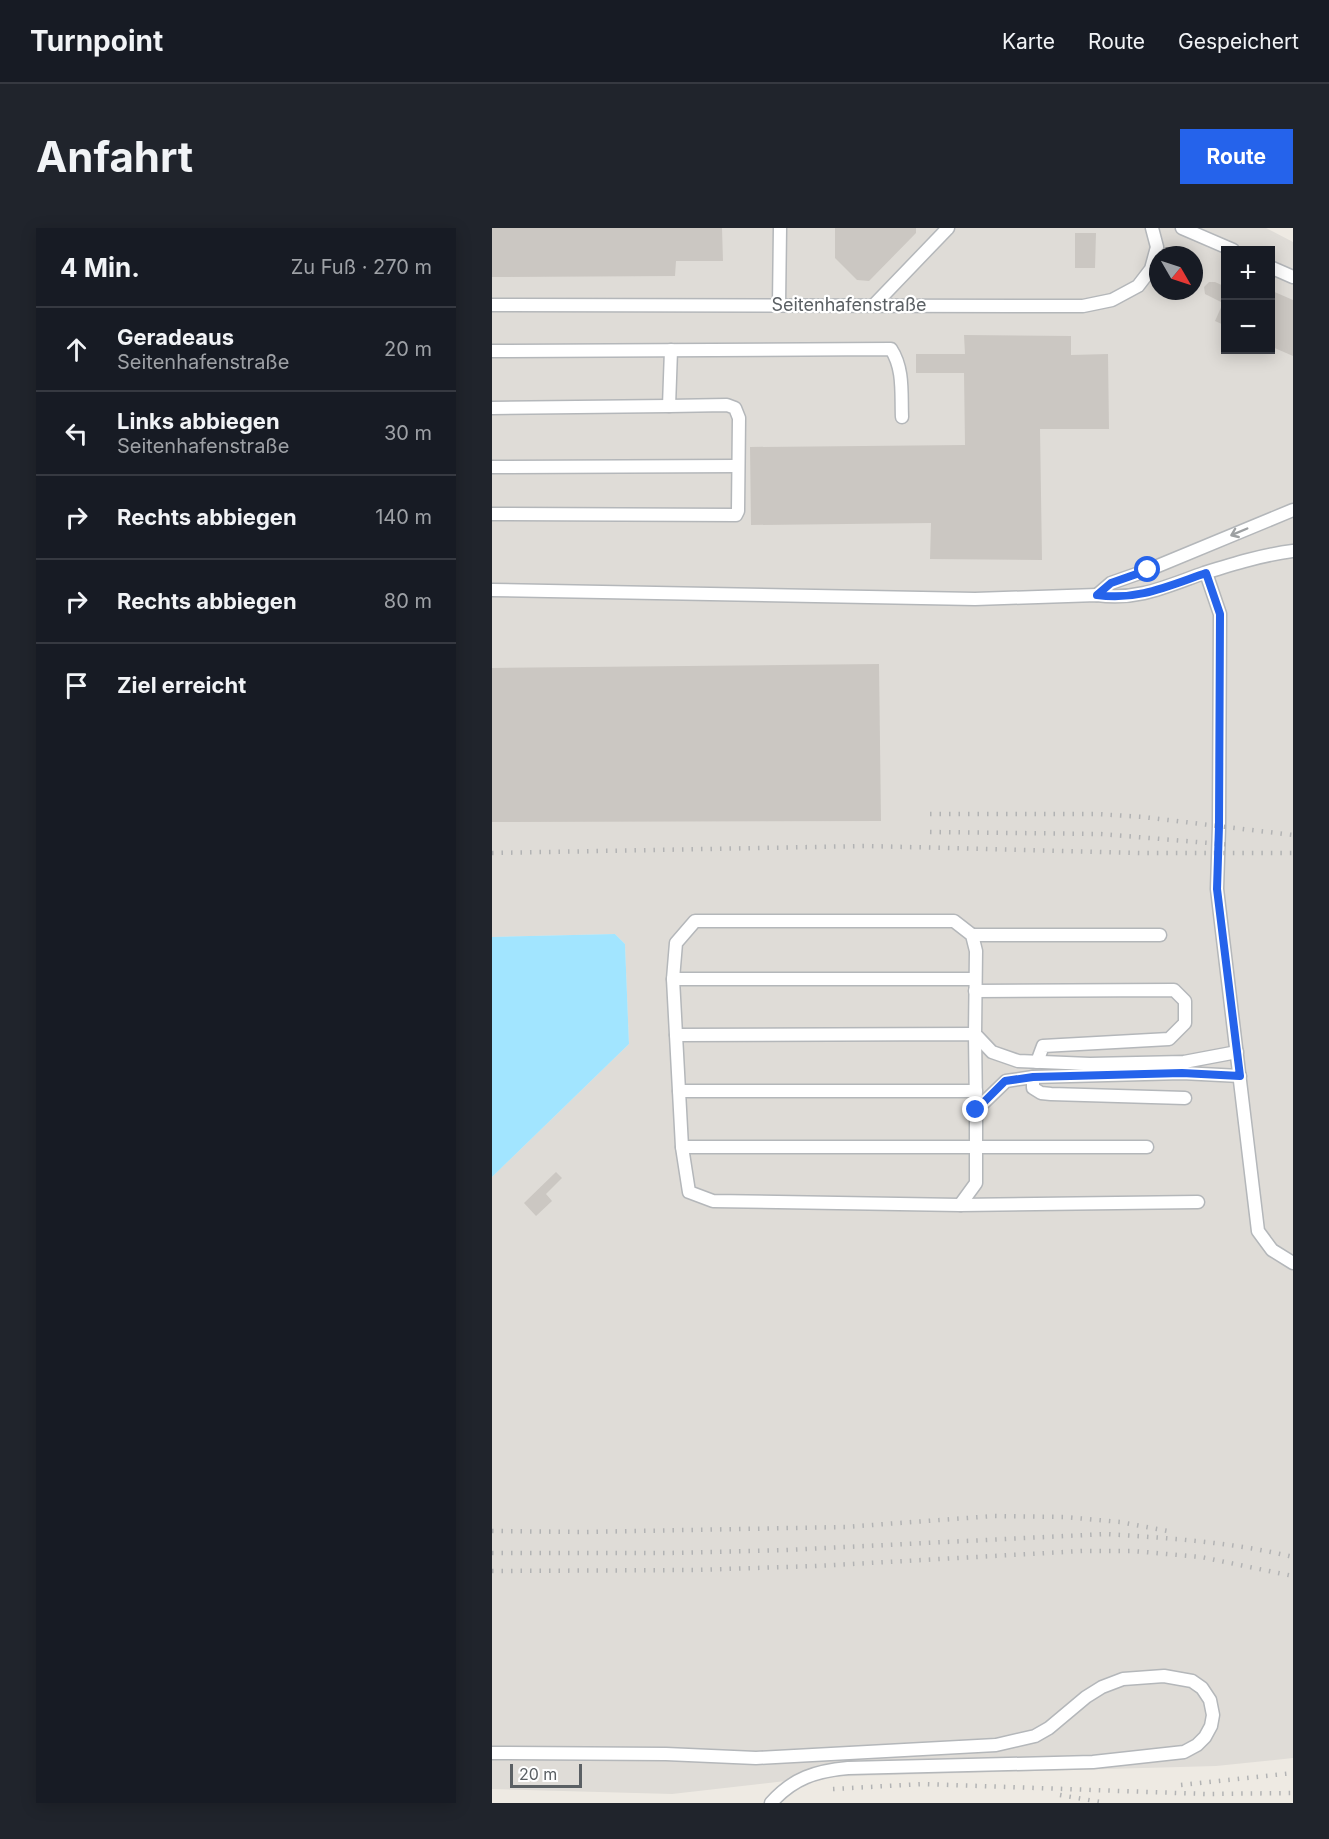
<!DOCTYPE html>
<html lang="de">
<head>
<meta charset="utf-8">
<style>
  :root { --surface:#171b24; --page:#20242c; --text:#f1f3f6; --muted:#9ea1a6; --line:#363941; --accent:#2563eb }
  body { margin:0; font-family:Inter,sans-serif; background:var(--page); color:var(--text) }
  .controls { position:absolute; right:18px; top:18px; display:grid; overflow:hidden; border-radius:0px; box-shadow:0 3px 15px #0003 }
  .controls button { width:54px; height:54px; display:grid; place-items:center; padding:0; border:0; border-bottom:2px solid var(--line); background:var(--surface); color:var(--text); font:30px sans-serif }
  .compass { position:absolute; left:657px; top:18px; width:54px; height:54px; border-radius:50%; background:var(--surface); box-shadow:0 3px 15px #0003; rotate:129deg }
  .scale { position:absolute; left:18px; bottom:15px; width:72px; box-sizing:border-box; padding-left:6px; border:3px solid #5b6064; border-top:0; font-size:16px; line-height:21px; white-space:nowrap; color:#5b6064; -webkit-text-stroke:4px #fff; paint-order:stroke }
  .stop { position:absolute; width:18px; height:18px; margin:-14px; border:4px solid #2563eb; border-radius:50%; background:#fff }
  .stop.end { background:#2563eb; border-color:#fff; box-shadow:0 2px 6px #0008 }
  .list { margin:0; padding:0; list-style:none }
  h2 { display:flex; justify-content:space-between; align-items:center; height:78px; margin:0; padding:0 24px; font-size:26px }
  h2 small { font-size:20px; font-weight:400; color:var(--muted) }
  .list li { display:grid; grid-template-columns:39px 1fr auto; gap:18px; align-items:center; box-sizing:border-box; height:84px; padding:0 24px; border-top:2px solid var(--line) }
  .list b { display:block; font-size:22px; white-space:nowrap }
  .list p { margin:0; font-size:20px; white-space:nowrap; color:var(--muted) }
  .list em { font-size:20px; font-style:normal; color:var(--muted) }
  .icon { flex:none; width:33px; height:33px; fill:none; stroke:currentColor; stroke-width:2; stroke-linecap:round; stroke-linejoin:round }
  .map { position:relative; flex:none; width:801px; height:1575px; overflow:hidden; border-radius:0px }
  header { display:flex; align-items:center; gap:36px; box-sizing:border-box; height:84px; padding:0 30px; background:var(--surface); border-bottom:2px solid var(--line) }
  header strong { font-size:28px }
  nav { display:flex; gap:33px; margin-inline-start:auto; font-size:21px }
  .intro { display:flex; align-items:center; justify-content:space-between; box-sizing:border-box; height:144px; padding:0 36px }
  h1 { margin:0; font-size:42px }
  .button { padding:15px 27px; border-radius:0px; background:var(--accent); color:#fff; font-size:21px; font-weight:700 }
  main { display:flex; gap:36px; padding:0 36px }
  aside { flex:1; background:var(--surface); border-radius:0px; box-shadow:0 3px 15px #0003 }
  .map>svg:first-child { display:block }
  .industrial { fill:#dfdcd7; fill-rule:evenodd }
  .water { fill:#a2e5ff }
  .building { fill:#cbc7c2 }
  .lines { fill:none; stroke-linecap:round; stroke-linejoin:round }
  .lane-casing { stroke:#b4b7ba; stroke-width:15 }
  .lane { stroke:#fff; stroke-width:12 }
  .rail { stroke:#b2b3b4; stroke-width:4.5; stroke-dasharray:1.5 8; stroke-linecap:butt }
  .oneway { stroke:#9da0a2 }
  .route { stroke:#2563eb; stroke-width:8 }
  .labels { text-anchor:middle; stroke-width:4.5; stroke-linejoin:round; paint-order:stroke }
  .street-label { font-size:18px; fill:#5b6064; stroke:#fff }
</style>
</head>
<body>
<header>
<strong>Turnpoint</strong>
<nav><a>Karte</a><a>Route</a><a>Gespeichert</a></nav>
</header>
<div class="intro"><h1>Anfahrt</h1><a class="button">Route</a></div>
<main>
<aside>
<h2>4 Min.<small>Zu Fuß · 270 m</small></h2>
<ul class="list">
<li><svg class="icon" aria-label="ahead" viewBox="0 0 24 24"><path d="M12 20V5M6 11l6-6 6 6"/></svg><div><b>Geradeaus</b><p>Seitenhafenstraße</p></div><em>20 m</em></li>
<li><svg class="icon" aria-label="left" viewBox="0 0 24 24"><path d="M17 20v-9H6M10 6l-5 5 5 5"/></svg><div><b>Links abbiegen</b><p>Seitenhafenstraße</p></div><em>30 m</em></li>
<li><svg class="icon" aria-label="right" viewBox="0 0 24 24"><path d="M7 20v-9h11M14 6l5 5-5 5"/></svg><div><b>Rechts abbiegen</b></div><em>140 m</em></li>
<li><svg class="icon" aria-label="right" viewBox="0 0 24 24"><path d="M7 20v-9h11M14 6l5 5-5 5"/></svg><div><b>Rechts abbiegen</b></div><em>80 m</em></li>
<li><svg class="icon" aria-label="arrive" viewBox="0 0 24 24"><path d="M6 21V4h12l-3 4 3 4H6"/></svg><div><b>Ziel erreicht</b></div></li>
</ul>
</aside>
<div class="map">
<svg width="801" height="1575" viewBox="0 0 801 1575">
  <rect width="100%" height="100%" fill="#eeeae3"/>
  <path class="industrial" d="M0 0H774L801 14V1530L724 1538 328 1549 180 1566 0 1561V949L137 816 133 716 123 706 0 709ZM734 22H778V122H734ZM666 27H702V63H666Z"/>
  <polygon class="water" points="123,706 133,716 137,816 0,949 0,709"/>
  <g class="building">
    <polygon points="0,0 230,0 231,33 184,33 183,48 0,49"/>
    <polygon points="343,0 424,0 424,5 377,53 365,52 343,30"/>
    <polygon points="583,5 604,5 603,40 583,40"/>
    <polygon points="717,54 723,54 734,59 734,98 723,93 731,75 713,66 712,59"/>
    <polygon points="778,62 801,72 801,128 778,118"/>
    <polygon points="472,107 579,108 579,127 616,126 617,201 548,201 550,332 438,331 439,295 259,297 258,219 473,217 472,145 424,145 424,126 473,126"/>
    <polygon points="387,436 389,593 0,594 0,440"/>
    <polygon points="64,944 70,950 54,966 60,973 44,988 32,975"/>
  </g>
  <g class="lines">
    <defs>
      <g id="lane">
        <polyline points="690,0 741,22"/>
        <polyline points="778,39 801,49"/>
        <polyline points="0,77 591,78 620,72 646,58 659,41 665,19 660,0"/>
        <polyline points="287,77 288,0"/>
        <polyline points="382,77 456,0"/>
        <path d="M0 123 399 121C412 141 409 165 410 189"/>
        <polyline points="0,180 177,178"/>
        <polyline points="0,239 246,238"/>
        <polyline points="0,286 244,287 246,283 247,190 243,180 235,177 177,178 179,122"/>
        <polyline points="714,345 728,386 727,598 725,661 766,1003 780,1022 801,1035"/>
        <path d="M0 362 483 371 605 367C645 373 675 358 712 345 741 336 770 327 801 323"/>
        <polyline points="605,367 619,355 656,342 801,282"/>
        <polyline points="480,707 668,707"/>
        <polyline points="181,751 483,751"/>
        <polyline points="483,763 682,762 693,773 693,795 677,811 551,818 545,834"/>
        <polyline points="184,807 483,806 484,882"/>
        <polyline points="745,824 692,834 598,836 526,833 500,824 483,806 484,723 480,707 462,693 203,693 184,715 181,751 190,919 197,964 221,973 468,977 484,955 484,882 514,853 541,849 690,845 748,848"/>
        <polyline points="541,849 541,860 549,865 559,866 693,870"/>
        <polyline points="187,863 484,863"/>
        <polyline points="190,919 655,919"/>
        <polyline points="468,977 706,974"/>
        <path d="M0 1525 174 1526 264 1530 504 1517 543 1508 557 1500 594 1469 610 1459 631 1451 672 1448 700 1453 710 1460 718 1472 721 1487 719 1498 713 1509 705 1517 692 1524 601 1534 356 1540C324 1543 301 1550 279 1575"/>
      </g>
    </defs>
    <use href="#lane" class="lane-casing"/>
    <use href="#lane" class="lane"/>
    <g class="rail">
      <polyline points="438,586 605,586 651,589 801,607"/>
      <polyline points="438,604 609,606 741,617"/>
      <polyline points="0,625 375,618 650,625 801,625"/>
      <polyline points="0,1303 92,1304 353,1299 502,1288 573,1289 628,1294 676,1303"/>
      <path d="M0 1325H177L294 1322 613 1306C676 1310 740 1314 801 1329"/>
      <polyline points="0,1343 203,1342 324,1338 590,1323 641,1323 709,1329 801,1348"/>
      <polyline points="689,1557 801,1545"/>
      <polyline points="341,1561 431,1556 714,1566 801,1565"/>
      <polyline points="568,1567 614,1575"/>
    </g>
  </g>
  <defs><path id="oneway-shaft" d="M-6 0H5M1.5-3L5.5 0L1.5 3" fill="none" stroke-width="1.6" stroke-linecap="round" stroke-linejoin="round" transform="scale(1.5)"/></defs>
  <use class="oneway" href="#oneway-shaft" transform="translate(747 304) rotate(157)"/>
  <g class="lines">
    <path class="route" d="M484 882 513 853 541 849 690 845 748 848 725 661 727 598 728 386 714 345C676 358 645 373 605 367L619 355 656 342"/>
  </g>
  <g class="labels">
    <g class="street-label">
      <text x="357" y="83">Seitenhafenstraße</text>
    </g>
  </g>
</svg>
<div class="controls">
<button>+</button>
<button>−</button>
</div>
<svg class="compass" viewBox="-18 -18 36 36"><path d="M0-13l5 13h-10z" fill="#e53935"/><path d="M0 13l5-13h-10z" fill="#9ea1a6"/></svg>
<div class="scale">20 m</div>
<div class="stop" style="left:656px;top:342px"></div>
<div class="stop end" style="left:484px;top:882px"></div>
</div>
</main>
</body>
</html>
